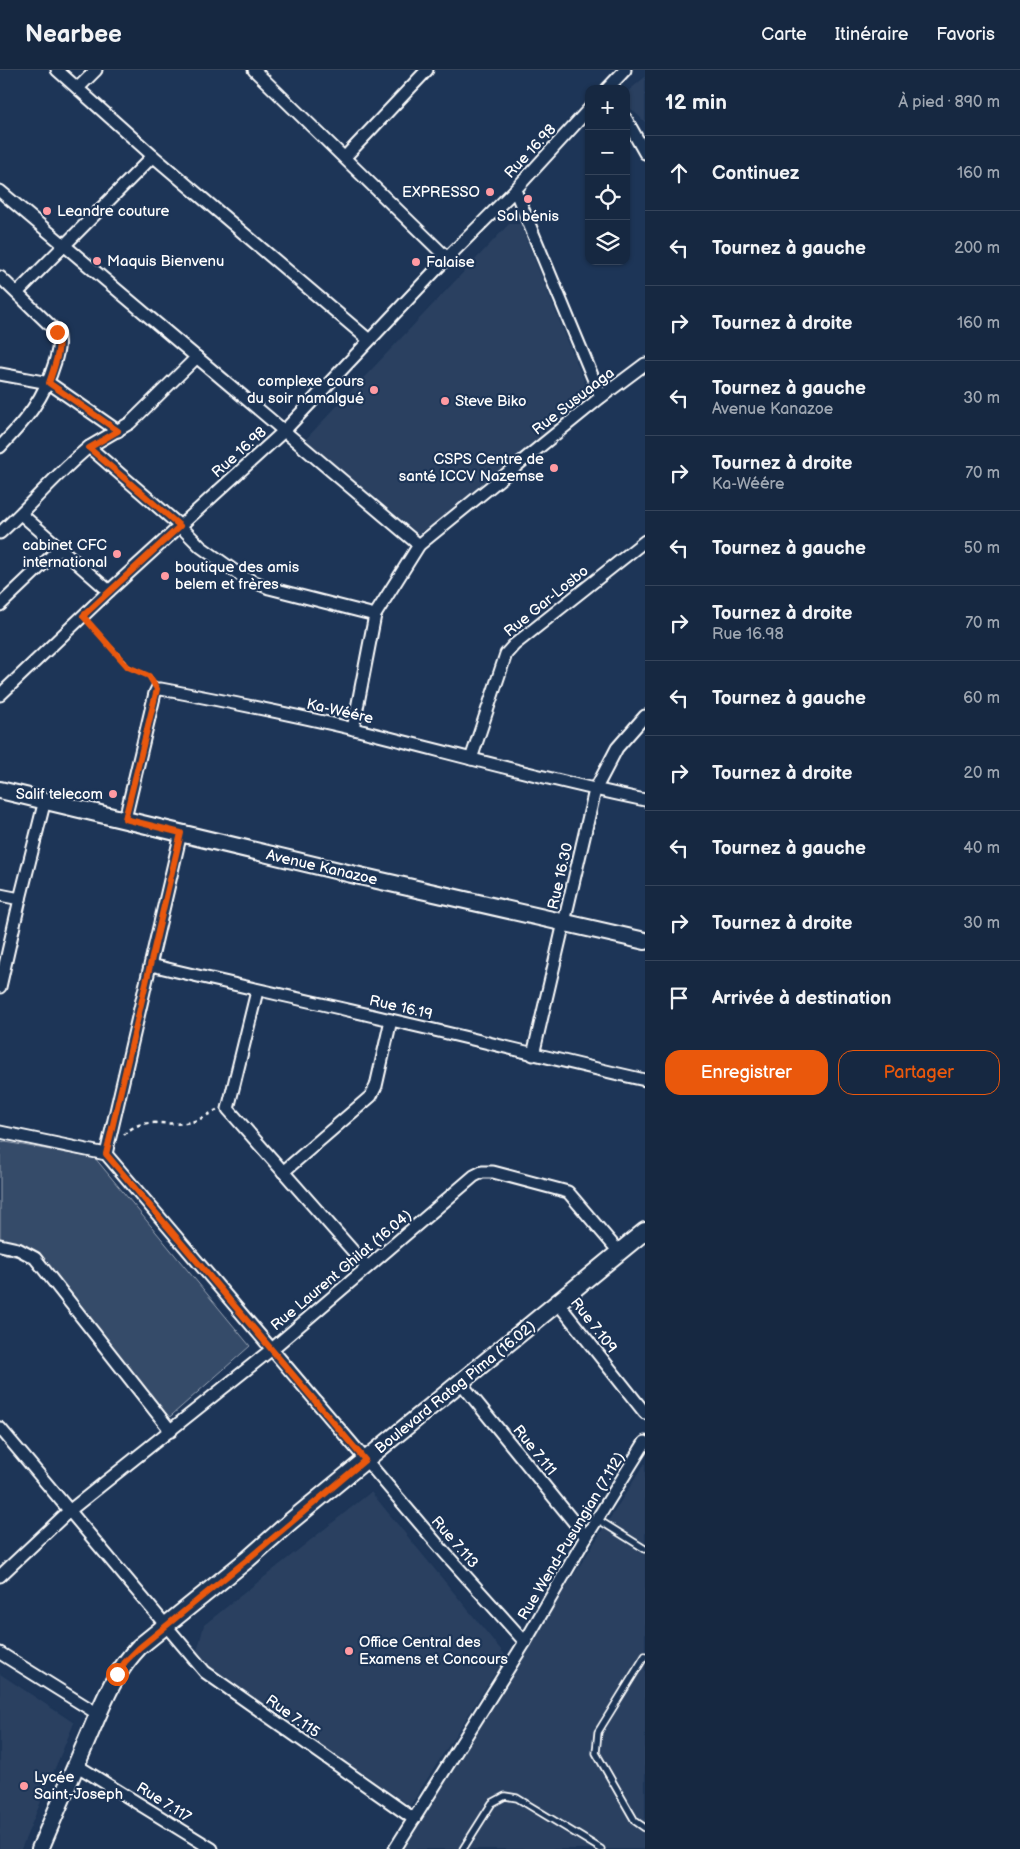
<!DOCTYPE html>
<html lang="fr">
<head>
<meta charset="utf-8">
<style>
  :root { --surface:#162841; --page:#1f3048; --text:#f1f3f6; --muted:#9ea6b1; --line:#35445a; --accent:#ea580c }
  body { margin:0; font-family:"Balsamiq Sans",sans-serif; background:var(--page); color:var(--text) }
  .controls { position:absolute; right:15px; top:15px; display:grid; overflow:hidden; border-radius:10px; box-shadow:0 1px 4px #0004 }
  .controls button { width:45px; height:45px; display:grid; place-items:center; padding:0; border:0; border-bottom:1px solid var(--line); background:var(--surface); color:var(--text); font:25px sans-serif }
  .stop { position:absolute; width:15px; height:15px; margin:-11px; border:4px solid #ea580c; border-radius:50%; background:#fff }
  .stop.end { background:#ea580c; border-color:#fff; box-shadow:0 1px 5px #0008 }
  .list { margin:0; padding:0; list-style:none }
  h2 { display:flex; justify-content:space-between; align-items:center; height:65px; margin:0; padding:0 20px; font-size:21px }
  h2 small { font-size:16px; font-weight:400; color:var(--muted) }
  .list li { display:grid; grid-template-columns:32px 1fr auto; gap:15px; align-items:center; box-sizing:border-box; height:75px; padding:0 20px; border-top:1px solid var(--line) }
  .list b { display:block; font-size:19px; white-space:nowrap }
  .list p { margin:0; font-size:16px; white-space:nowrap; color:var(--muted) }
  .list em { font-size:16px; font-style:normal; color:var(--muted) }
  .actions { display:flex; gap:10px; padding:15px 20px }
  .actions a { flex:1; padding:11px 0; border:1px solid var(--accent); border-radius:15px; text-align:center; font-size:18px; color:var(--accent) }
  .actions .main { background:var(--accent); color:#fff }
  .icon { flex:none; width:28px; height:28px; fill:none; stroke:currentColor; stroke-width:2; stroke-linecap:round; stroke-linejoin:round }
  .map { position:relative; flex:none; width:645px; height:1779px; overflow:hidden }
  header { display:flex; align-items:center; gap:30px; box-sizing:border-box; height:70px; padding:0 25px; background:var(--surface); border-bottom:1px solid var(--line) }
  header strong { font-size:24px }
  nav { display:flex; gap:28px; margin-inline-start:auto; font-size:18px }
  main { display:flex }
  aside { flex:1; background:var(--surface) }
  .map>svg:first-child { display:block }
  .built { fill:#2a4161 }
  .green { fill:#364b69; stroke:#9aa5b4 }
  .lines { fill:none; stroke-linecap:round; stroke-linejoin:round }
  .lane-casing { stroke:#fff; stroke-width:9 }
  .street-casing { stroke:#fff; stroke-width:15 }
  .secondary-casing { stroke:#fff; stroke-width:20 }
  .path { stroke:#fff; stroke-width:2.5; stroke-dasharray:4 4; stroke-linecap:butt }
  .lane { stroke:#1d3557; stroke-width:5.5 }
  .street { stroke:#1d3557; stroke-width:11 }
  .secondary { stroke:#1d3557; stroke-width:16 }
  .route { stroke:#ea580c; stroke-width:6 }
  .poi-dot { fill:#ff9aa2; stroke:#1d3557; stroke-width:2 }
  .labels { text-anchor:middle; stroke-width:4.5; stroke-linejoin:round; paint-order:stroke }
  .street-label { font-size:15px; fill:#fff; stroke:#1d3557 }
  .poi-label { font-size:15px; fill:#fff; stroke:#1d3557; text-anchor:start }
</style>
</head>
<body>
<header>
<strong>Nearbee</strong>
<nav><a>Carte</a><a>Itinéraire</a><a>Favoris</a></nav>
</header>
<main>
<div class="map">
<svg width="645" height="1779" viewBox="0 0 645 1779">
  <rect width="100%" height="100%" fill="#1d3557"/>
  <filter id="ink" filterUnits="userSpaceOnUse"><feTurbulence type="fractalNoise" baseFrequency=".02" numOctaves="2"/><feDisplacementMap in="SourceGraphic" scale="10" xChannelSelector="R" yChannelSelector="G"/><feConvolveMatrix kernelMatrix="1 2 1 2 8 2 1 2 1" color-interpolation-filters="sRGB"/></filter>
  <g filter="url(#ink)">
    <g class="built">
      <polygon points="645,7 645,52 626,34 626,23"/>
      <polygon points="509,154 520,154 589,323 581,334 420,465 305,370"/>
      <polygon points="645,1393 645,1779 400,1779"/>
      <polygon points="371,1422 506,1586 410,1736 194,1587 199,1575 204,1555"/>
      <polygon points="0,1604 74,1653 21,1779 0,1779"/>
    </g>
    <polygon class="green" points="0,1071 95,1088 250,1276 164,1352 32,1190 0,1183"/>
    <g class="lines">
      <defs>
        <g id="lane">
          <polyline points="597,1449 645,1479"/>
          <polyline points="645,1586 598,1662 596,1683 635,1751 645,1758"/>
          <polyline points="463,1779 492,1733 505,1726 517,1728 601,1779"/>
        </g>
        <g id="street">
          <polyline points="57,0 153,86 369,270"/>
          <polyline points="254,0 447,188"/>
          <polyline points="78,18 96,0"/>
          <polyline points="607,19 625,0"/>
          <polyline points="626,49 645,83"/>
          <polyline points="345,87 427,0"/>
          <polyline points="515,120 601,327"/>
          <polyline points="0,121 419,475"/>
          <path d="M0 207 57 262C60 273 58 281 55 292 44 329 26 350 0 377"/>
          <polyline points="17,223 153,86"/>
          <polyline points="197,287 130,353 89,377 180,456 201,477 243,507 269,518 375,545"/>
          <polyline points="0,304 49,313 118,361"/>
          <polyline points="21,444 109,521"/>
          <path d="M0 463C31 435 57 403 89 377"/>
          <polyline points="0,535 60,478"/>
          <polyline points="0,625 109,521 284,361 447,188 515,120 589,39"/>
          <polyline points="353,659 375,545 419,475 601,327 645,294"/>
          <polyline points="471,689 506,584 514,575 645,471"/>
          <path d="M125 749 155 623 157 619H161C225 631 290 644 354 659 451 683 547 710 645 730"/>
          <polyline points="0,825 20,829"/>
          <path d="M151 895C230 914 311 931 391 950 475 969 560 991 645 1010"/>
          <polyline points="0,917 20,829 45,730"/>
          <polyline points="257,921 228,1039 367,1197"/>
          <polyline points="533,985 595,720 617,678 645,646"/>
          <polyline points="0,1062 106,1084 444,1482 525,1572"/>
          <polyline points="106,1084 181,763"/>
          <polyline points="283,1102 371,1026 376,1016 391,950"/>
          <polyline points="0,1175 18,1179 35,1188 171,1361"/>
          <polyline points="557,1232 645,1343"/>
          <polyline points="461,1313 586,1467"/>
          <polyline points="0,1358 205,1602 414,1749"/>
          <polyline points="0,1506 69,1441 272,1279 474,1106 482,1102 493,1102 568,1122 620,1183"/>
          <polyline points="0,1583 98,1644"/>
          <polyline points="76,1695 212,1779"/>
          <polyline points="395,1779 525,1572 586,1467 645,1372"/>
        </g>
        <g id="secondary">
          <polyline points="0,720 364,807 645,871"/>
          <path d="M40 1779C57 1740 73 1702 90 1663 104 1631 114 1603 139 1577L248 1489 291 1451 645 1161"/>
        </g>
      </defs>
      <use href="#lane" class="lane-casing"/>
      <use href="#street" class="street-casing"/>
      <use href="#secondary" class="secondary-casing"/>
      <g class="path">
        <polyline points="90,554 129,597 149,606 151,610"/>
        <path d="M124 1065C143 1044 168 1058 191 1052 201 1050 208 1044 217 1040"/>
      </g>
      <use href="#lane" class="lane"/>
      <use href="#street" class="street"/>
      <use href="#secondary" class="secondary"/>
    </g>
  </g>
  <g class="lines" filter="url(#ink)">
    <path class="route" d="M57 262C62 279 54 297 49 313L118 361 89 378 180 456 83 546 128 597 149 606 157 619 125 749 181 763 106 1084 365 1390 248 1489 139 1578 125 1592 117 1604"/>
  </g>
  <g class="poi-dot">
    <circle cx="490" cy="122" r="5"/>
    <circle cx="528" cy="129" r="5"/>
    <circle cx="47" cy="141" r="5"/>
    <circle cx="97" cy="191" r="5"/>
    <circle cx="416" cy="192" r="5"/>
    <circle cx="374" cy="320" r="5"/>
    <circle cx="445" cy="331" r="5"/>
    <circle cx="554" cy="398" r="5"/>
    <circle cx="117" cy="484" r="5"/>
    <circle cx="165" cy="506" r="5"/>
    <circle cx="113" cy="724" r="5"/>
    <circle cx="349" cy="1581" r="5"/>
    <circle cx="24" cy="1716" r="5"/>
  </g>
  <g class="labels">
    <g class="street-label">
      <text transform="translate(530 81) rotate(-47)" y="5">Rue 16.98</text>
      <text transform="translate(573 331) rotate(-38)" y="5">Rue Susuaaga</text>
      <text transform="translate(239 382) rotate(-42)" y="5">Rue 16.98</text>
      <text transform="translate(546 531) rotate(-39)" y="5">Rue Gar-Losbo</text>
      <text transform="translate(340 641) rotate(13)" y="5">Ka-Wéére</text>
      <text transform="translate(322 797) rotate(13)" y="5">Avenue Kanazoe</text>
      <text transform="translate(560 806) rotate(-77)" y="5">Rue 16.30</text>
      <text transform="translate(401 937) rotate(13)" y="5">Rue 16.19</text>
      <text transform="translate(341 1200) rotate(-40)" y="5">Rue Laurent Ghilat (16.04)</text>
      <text transform="translate(594 1255) rotate(52)" y="5">Rue 7.109</text>
      <text transform="translate(455 1317) rotate(-39)" y="5">Boulevard Ratag Pima (16.02)</text>
      <text transform="translate(535 1380) rotate(51)" y="5">Rue 7.111</text>
      <text transform="translate(571 1466) rotate(-59)" y="5">Rue Wend-Pusungian (7.112)</text>
      <text transform="translate(455 1472) rotate(49)" y="5">Rue 7.113</text>
      <text transform="translate(293 1646) rotate(35)" y="5">Rue 7.115</text>
      <text transform="translate(164 1732) rotate(32)" y="5">Rue 7.117</text>
    </g>
    <g class="poi-label">
      <text x="480" y="127" text-anchor="end">EXPRESSO</text>
      <text x="57" y="146">Leandre couture</text>
      <text x="528" y="151" text-anchor="middle">Sol bénis</text>
      <text x="107" y="196">Maquis Bienvenu</text>
      <text x="426" y="197">Falaise</text>
      <text x="364" y="316" text-anchor="end">complexe cours<tspan x="364" dy="17">du soir namalgué</tspan></text>
      <text x="455" y="336">Steve Biko</text>
      <text x="544" y="394" text-anchor="end">CSPS Centre de<tspan x="544" dy="17">santé ICCV Nazemse</tspan></text>
      <text x="107" y="480" text-anchor="end">cabinet CFC<tspan x="107" dy="17">international</tspan></text>
      <text x="175" y="502">boutique des amis<tspan x="175" dy="17">belem et frères</tspan></text>
      <text x="103" y="729" text-anchor="end">Salif telecom</text>
      <text x="359" y="1577">Office Central des<tspan x="359" dy="17">Examens et Concours</tspan></text>
      <text x="34" y="1712">Lycée<tspan x="34" dy="17">Saint-Joseph</tspan></text>
    </g>
  </g>
</svg>
<div class="controls">
<button>+</button>
<button>−</button>
<button><svg class="icon" aria-label="locate" viewBox="0 0 24 24"><circle cx="12" cy="12" r="6"/><path d="M12 2v4M12 18v4M2 12h4M18 12h4"/></svg></button>
<button><svg class="icon" aria-label="layers" viewBox="0 0 24 24"><path d="M12 4l9 5-9 5-9-5zM3 14l9 5 9-5"/></svg></button>
</div>
<div class="stop" style="left:117px;top:1604px"></div>
<div class="stop end" style="left:57px;top:262px"></div>
</div>
<aside>
<h2>12 min<small>À pied · 890 m</small></h2>
<ul class="list">
<li><svg class="icon" aria-label="ahead" viewBox="0 0 24 24"><path d="M12 20V5M6 11l6-6 6 6"/></svg><div><b>Continuez</b></div><em>160 m</em></li>
<li><svg class="icon" aria-label="left" viewBox="0 0 24 24"><path d="M17 20v-9H6M10 6l-5 5 5 5"/></svg><div><b>Tournez à gauche</b></div><em>200 m</em></li>
<li><svg class="icon" aria-label="right" viewBox="0 0 24 24"><path d="M7 20v-9h11M14 6l5 5-5 5"/></svg><div><b>Tournez à droite</b></div><em>160 m</em></li>
<li><svg class="icon" aria-label="left" viewBox="0 0 24 24"><path d="M17 20v-9H6M10 6l-5 5 5 5"/></svg><div><b>Tournez à gauche</b><p>Avenue Kanazoe</p></div><em>30 m</em></li>
<li><svg class="icon" aria-label="right" viewBox="0 0 24 24"><path d="M7 20v-9h11M14 6l5 5-5 5"/></svg><div><b>Tournez à droite</b><p>Ka-Wéére</p></div><em>70 m</em></li>
<li><svg class="icon" aria-label="left" viewBox="0 0 24 24"><path d="M17 20v-9H6M10 6l-5 5 5 5"/></svg><div><b>Tournez à gauche</b></div><em>50 m</em></li>
<li><svg class="icon" aria-label="right" viewBox="0 0 24 24"><path d="M7 20v-9h11M14 6l5 5-5 5"/></svg><div><b>Tournez à droite</b><p>Rue 16.98</p></div><em>70 m</em></li>
<li><svg class="icon" aria-label="left" viewBox="0 0 24 24"><path d="M17 20v-9H6M10 6l-5 5 5 5"/></svg><div><b>Tournez à gauche</b></div><em>60 m</em></li>
<li><svg class="icon" aria-label="right" viewBox="0 0 24 24"><path d="M7 20v-9h11M14 6l5 5-5 5"/></svg><div><b>Tournez à droite</b></div><em>20 m</em></li>
<li><svg class="icon" aria-label="left" viewBox="0 0 24 24"><path d="M17 20v-9H6M10 6l-5 5 5 5"/></svg><div><b>Tournez à gauche</b></div><em>40 m</em></li>
<li><svg class="icon" aria-label="right" viewBox="0 0 24 24"><path d="M7 20v-9h11M14 6l5 5-5 5"/></svg><div><b>Tournez à droite</b></div><em>30 m</em></li>
<li><svg class="icon" aria-label="arrive" viewBox="0 0 24 24"><path d="M6 21V4h12l-3 4 3 4H6"/></svg><div><b>Arrivée à destination</b></div></li>
</ul>
<div class="actions"><a class="main">Enregistrer</a><a>Partager</a></div>
</aside>
</main>
</body>
</html>
